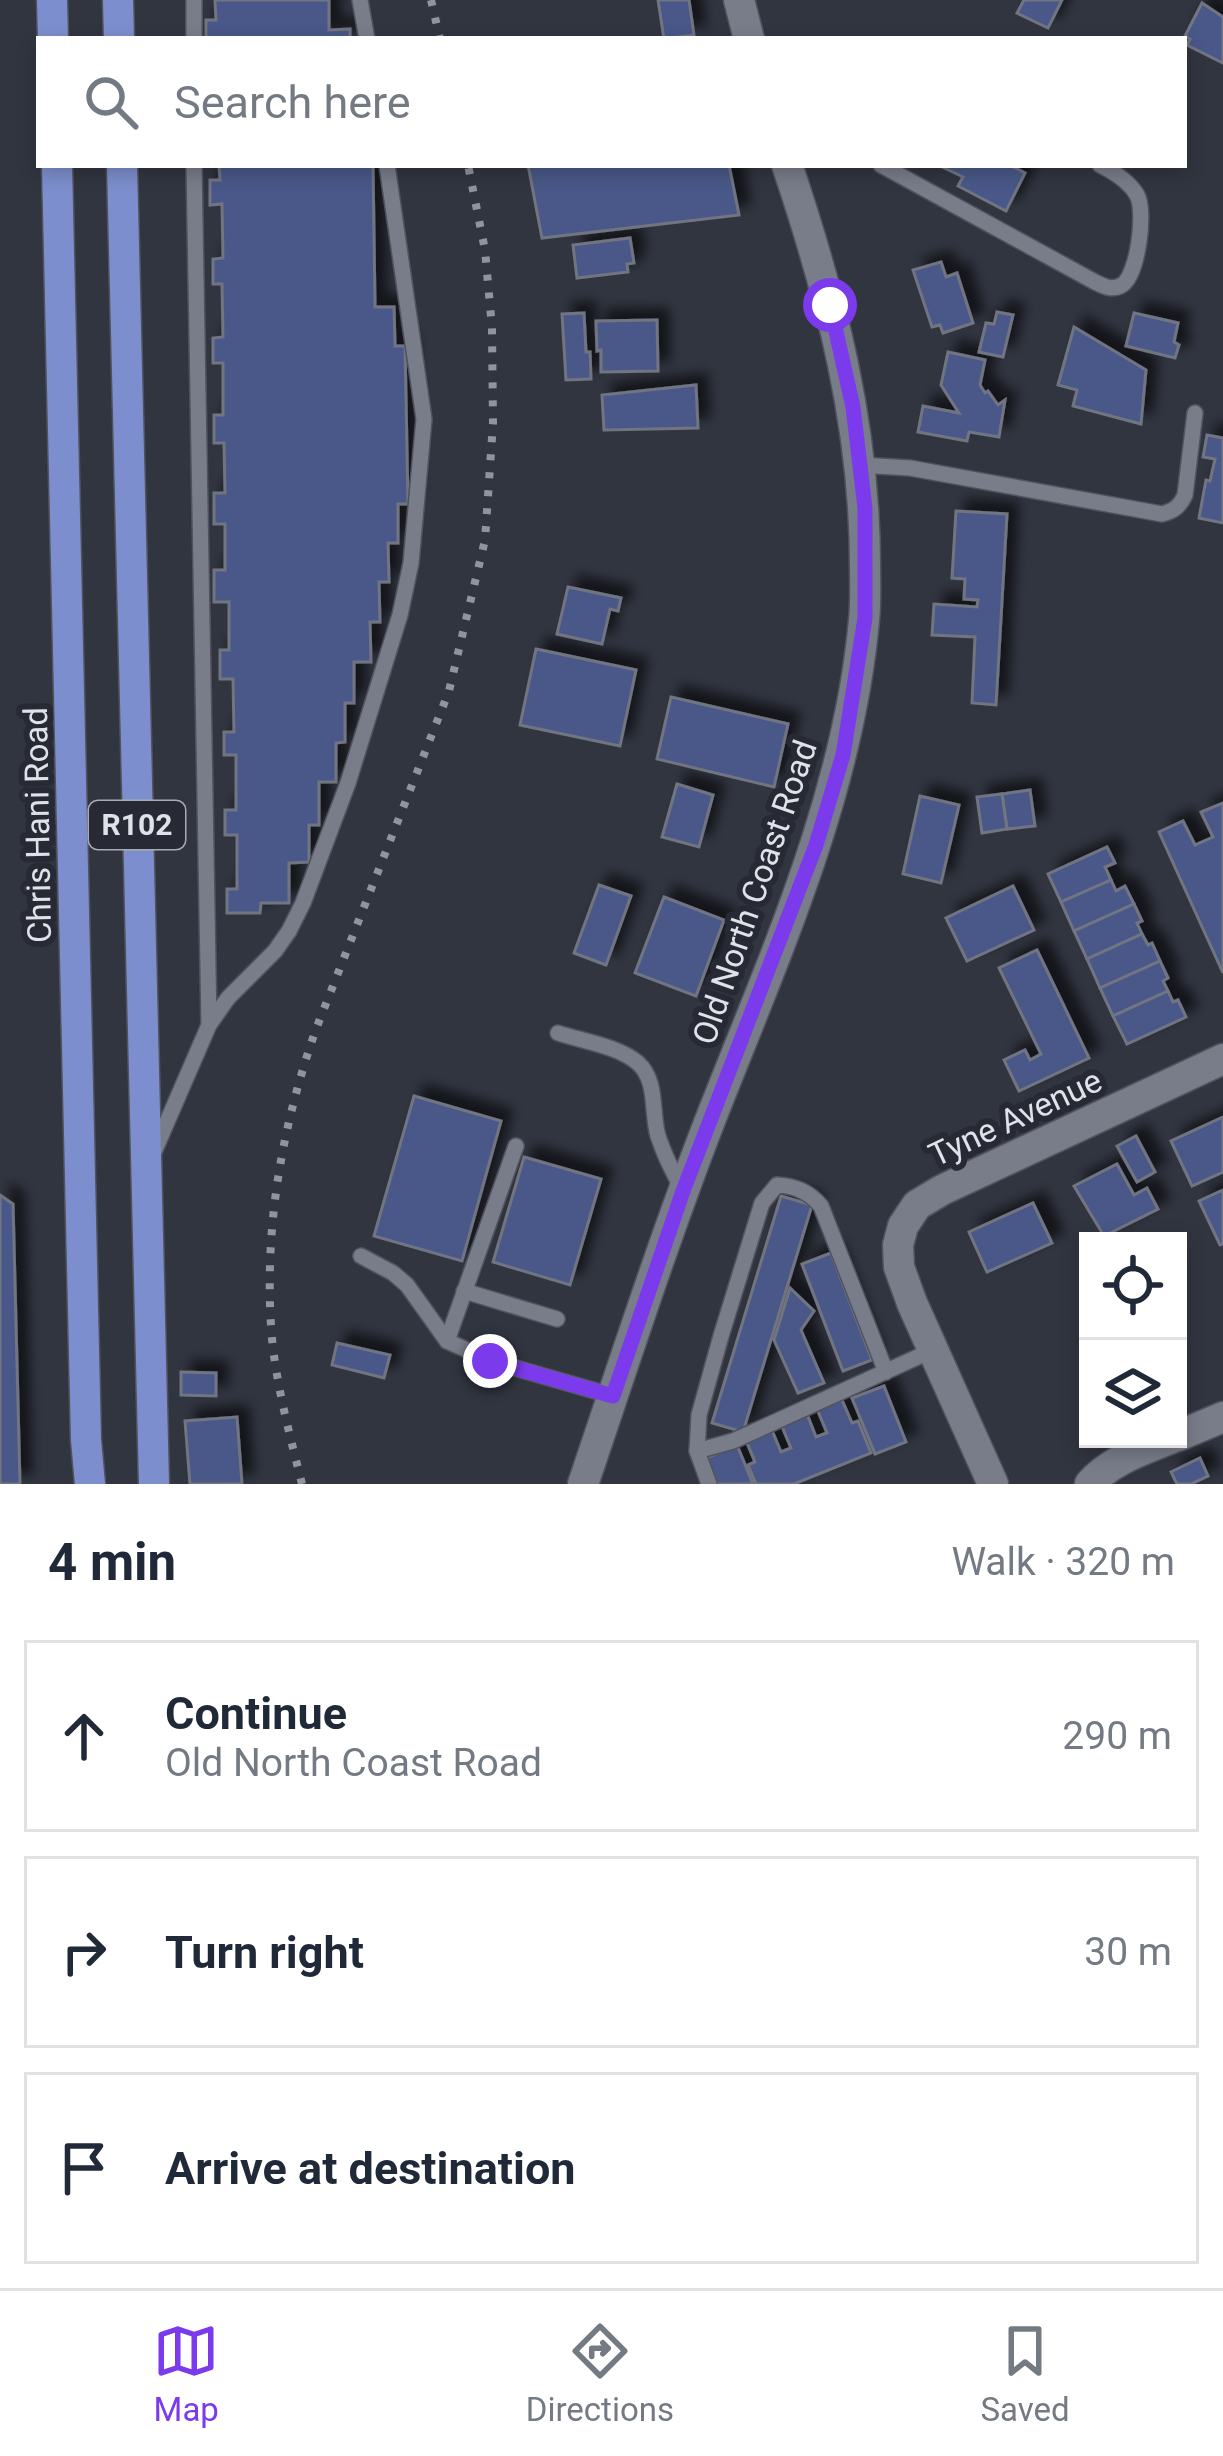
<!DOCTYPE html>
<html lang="en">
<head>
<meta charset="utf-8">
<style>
  :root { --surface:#fff; --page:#f2f2f3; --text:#1f2937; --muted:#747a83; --line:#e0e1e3; --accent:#7c3aed }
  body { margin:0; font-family:Roboto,sans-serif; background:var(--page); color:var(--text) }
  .controls { position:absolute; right:36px; bottom:36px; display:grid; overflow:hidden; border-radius:0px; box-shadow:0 6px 18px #0003 }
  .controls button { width:108px; height:108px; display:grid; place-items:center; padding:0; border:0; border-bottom:3px solid var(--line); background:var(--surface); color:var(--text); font:60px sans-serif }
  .stop { position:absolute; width:36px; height:36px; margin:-27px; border:9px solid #7c3aed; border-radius:50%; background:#fff }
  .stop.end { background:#7c3aed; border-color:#fff; box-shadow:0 3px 12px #0008 }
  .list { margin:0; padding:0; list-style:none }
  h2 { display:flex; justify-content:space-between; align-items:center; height:156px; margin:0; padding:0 48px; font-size:51px }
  h2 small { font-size:39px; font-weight:400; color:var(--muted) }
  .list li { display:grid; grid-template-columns:78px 1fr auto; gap:36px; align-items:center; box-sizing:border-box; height:192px; margin:0 24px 24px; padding:0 24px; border:3px solid var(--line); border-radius:0px }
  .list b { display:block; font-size:45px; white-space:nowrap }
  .list p { margin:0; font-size:39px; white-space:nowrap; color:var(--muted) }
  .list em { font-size:39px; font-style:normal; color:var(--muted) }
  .icon { flex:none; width:66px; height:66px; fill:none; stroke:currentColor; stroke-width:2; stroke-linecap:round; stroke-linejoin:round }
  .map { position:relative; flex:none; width:1223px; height:1484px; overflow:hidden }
  .search { position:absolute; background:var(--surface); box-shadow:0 6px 18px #0003; left:36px; right:36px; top:36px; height:132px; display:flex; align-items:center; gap:30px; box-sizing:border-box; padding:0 42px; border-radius:0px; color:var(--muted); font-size:45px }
  .sheet { height:804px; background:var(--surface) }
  nav { display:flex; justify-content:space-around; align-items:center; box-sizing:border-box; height:168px; border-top:3px solid var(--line); background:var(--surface); font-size:33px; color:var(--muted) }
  nav a { display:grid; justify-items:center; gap:6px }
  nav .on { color:var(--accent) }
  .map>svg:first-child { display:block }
  .building { fill:#495888; stroke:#707481; stroke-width:3; filter:url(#shadow) }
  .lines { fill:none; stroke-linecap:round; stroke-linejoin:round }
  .service-casing { stroke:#50535d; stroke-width:18 }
  .minor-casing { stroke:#50535d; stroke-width:33 }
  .primary-casing { stroke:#50535d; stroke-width:33 }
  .service { stroke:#797d8a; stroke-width:15 }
  .minor { stroke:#797d8a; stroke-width:30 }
  .primary { stroke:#7c8ecd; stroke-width:30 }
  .rail { stroke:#91949d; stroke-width:8; stroke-dasharray:6 12; stroke-linecap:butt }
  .route { stroke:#7c3aed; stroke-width:15 }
  .labels { text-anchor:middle; stroke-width:12; stroke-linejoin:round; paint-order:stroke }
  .shield { fill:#272a35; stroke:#a8abb3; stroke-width:3 }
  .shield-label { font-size:30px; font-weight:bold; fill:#dfe2e9 }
  .street-label { font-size:33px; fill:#dfe2e9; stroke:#272a35 }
</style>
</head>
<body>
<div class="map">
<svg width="1223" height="1484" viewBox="0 0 1223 1484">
  <defs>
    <filter id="shadow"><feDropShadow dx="11" dy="-11" stdDeviation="6" flood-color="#0009"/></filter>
  </defs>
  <rect width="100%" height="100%" fill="#313540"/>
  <g class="building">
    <polygon points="215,0 329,0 329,30 350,29 350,39 206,39 206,20 216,20"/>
    <polygon points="658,0 689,0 694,35 664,39"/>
    <polygon points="1024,0 1062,0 1048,28 1017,13"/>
    <polygon points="1202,3 1223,17 1223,63 1187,45 1190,39 1185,36"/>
    <polygon points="219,165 373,165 375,307 394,307 395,346 405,346 408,504 398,504 398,543 388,543 389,582 379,582 380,622 370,622 371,662 354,662 354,703 345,703 345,742 336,743 336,782 319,782 319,825 309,825 309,862 289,863 289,903 261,903 260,913 227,913 227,889 237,889 237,835 225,835 225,810 236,810 236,755 224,755 224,732 234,732 233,679 220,679 220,650 229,650 229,602 214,602 214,570 225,570 225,524 214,524 214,493 225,493 224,443 214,443 214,415 223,415 223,363 213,363 213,338 223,337 222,284 213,284 213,259 223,258 222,204 210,205 210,180 220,180"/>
    <polygon points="528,165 729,165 739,215 542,238"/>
    <polygon points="938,165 1009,165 1025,173 1006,211 958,186 963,177"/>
    <polygon points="630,238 634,263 627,264 628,272 577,278 573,245"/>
    <polygon points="941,262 946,277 957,273 973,323 943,333 940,325 932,327 913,270"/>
    <polygon points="997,312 1013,315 1003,357 979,352 986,323 994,324"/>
    <polygon points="584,313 586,352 590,352 591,379 566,380 562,314"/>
    <polygon points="1134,313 1178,323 1174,342 1179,345 1175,358 1126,346"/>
    <polygon points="657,320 658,371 601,372 601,350 597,351 596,321"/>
    <polygon points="1074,327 1146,370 1141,424 1073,406 1077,390 1058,385"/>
    <polygon points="948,352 985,360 980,385 985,393 988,391 998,405 1005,400 999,437 969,432 967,441 918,432 923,406 959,413 941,385"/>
    <polygon points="696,385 698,428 604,430 602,395"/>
    <polygon points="1207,435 1223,438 1223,523 1199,518 1206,480 1210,481 1215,459 1203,457"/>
    <polygon points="956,511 1007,514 996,705 972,703 975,637 932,635 934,604 977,607 978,600 964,599 965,579 952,578"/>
    <polygon points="568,587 621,598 618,611 610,609 602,644 557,634"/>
    <polygon points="536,649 636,670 620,746 520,725"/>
    <polygon points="671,697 788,724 774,787 657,759"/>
    <polygon points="677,784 713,795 699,847 662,837"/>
    <polygon points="1030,790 1035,826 1007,829 1002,794"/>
    <polygon points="1002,794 1007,829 982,833 977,797"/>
    <polygon points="920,796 959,805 941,883 903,874"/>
    <polygon points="1223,803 1223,973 1159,832 1183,821 1195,845 1213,837 1201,812"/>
    <polygon points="1107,847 1115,863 1105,867 1111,880 1061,902 1048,874"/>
    <polygon points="1111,880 1116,891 1125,886 1134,904 1074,931 1061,902"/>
    <polygon points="599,885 631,896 606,965 574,953"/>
    <polygon points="1013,886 1034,930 967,961 946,918"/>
    <polygon points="664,897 724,920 696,996 635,973"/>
    <polygon points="1134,904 1142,921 1137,923 1142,934 1087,959 1074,931"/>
    <polygon points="1142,934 1148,945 1152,943 1160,961 1100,988 1087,959"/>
    <polygon points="1037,950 1089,1058 1019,1091 1004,1060 1025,1050 1030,1060 1041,1054 999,968"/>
    <polygon points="1160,961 1168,978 1163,981 1168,991 1113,1016 1100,988"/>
    <polygon points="1168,991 1173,1002 1178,1000 1186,1017 1127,1044 1113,1016"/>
    <polygon points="414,1096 501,1121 462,1261 374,1236"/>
    <polygon points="1223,1117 1223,1172 1192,1186 1171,1141"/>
    <polygon points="1136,1136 1155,1172 1137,1182 1117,1146"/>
    <polygon points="524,1157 601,1179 570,1285 493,1262"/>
    <polygon points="1117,1164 1134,1195 1147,1188 1158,1209 1104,1236 1074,1186"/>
    <polygon points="1223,1190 1223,1244 1220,1245 1199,1201"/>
    <polygon points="0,1195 13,1204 20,1484 0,1484"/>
    <polygon points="781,1196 812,1205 743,1432 712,1423"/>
    <polygon points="1033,1203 1052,1243 987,1272 969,1232"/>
    <polygon points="831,1253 872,1360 843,1371 802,1264"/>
    <polygon points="790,1288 814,1311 801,1330 824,1383 798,1393 774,1340"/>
    <polygon points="337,1343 390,1355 384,1378 332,1365"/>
    <polygon points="181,1372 216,1373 216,1396 181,1395"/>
    <polygon points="884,1386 906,1442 875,1454 852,1398"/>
    <polygon points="842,1400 852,1423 858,1421 871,1453 794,1484 756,1484 748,1465 755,1462 745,1438 771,1428 781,1452 791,1448 781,1424 807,1414 816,1437 827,1433 817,1409"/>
    <polygon points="237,1417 242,1484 190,1484 185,1421"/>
    <polygon points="737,1445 753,1484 717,1484 706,1458"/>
    <polygon points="1200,1458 1208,1476 1191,1484 1177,1484 1171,1472"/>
  </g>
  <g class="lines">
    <defs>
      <g id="service">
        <polyline points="360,0 367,39"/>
        <polyline points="194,39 194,0"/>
        <polyline points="194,165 209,1025"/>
        <path d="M881 165 1095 282C1103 286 1112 291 1122 285 1138 275 1146 211 1137 195 1129 181 1114 172 1100 165"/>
        <path d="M860 465 910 468 1162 514C1174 511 1180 506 1185 495L1195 413"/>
        <path d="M558 1033C582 1041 618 1046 638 1063 658 1081 651 1112 658 1136 664 1154 672 1171 682 1188"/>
        <polyline points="154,1152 209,1025 228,998 275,951 289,931 303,903 348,783 400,615 411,563 424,419 387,165"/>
        <polyline points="361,1256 393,1273 407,1285 447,1341 491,1361 613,1396"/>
        <polyline points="464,1291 557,1319"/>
        <polyline points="447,1341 516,1146"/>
        <path d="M886 1372 821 1206C809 1192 796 1186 777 1185L762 1203 721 1336 699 1415 697 1451 733 1441 933 1350"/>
        <polyline points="697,1451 709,1484"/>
      </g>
      <g id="minor">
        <polyline points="739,0 749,39"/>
        <polyline points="1178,1436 1223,1417"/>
        <path d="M583 1484C624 1363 663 1242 709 1123 773 959 848 797 864 620 866 602 865 583 865 565 865 427 831 295 787 165"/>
        <polyline points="993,1484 912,1303 899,1267 898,1245 903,1226 917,1205 942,1190 1223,1059"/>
        <path d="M1090 1484C1111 1460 1141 1451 1170 1439"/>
      </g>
      <g id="primary">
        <polyline points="52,0 53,39"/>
        <polyline points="118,0 119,39"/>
        <polyline points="57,165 86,1440 90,1484"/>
        <polyline points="122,165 154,1484"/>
      </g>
    </defs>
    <use href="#service" class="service-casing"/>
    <use href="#minor" class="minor-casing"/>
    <use href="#primary" class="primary-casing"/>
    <use href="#service" class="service"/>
    <use href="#minor" class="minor"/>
    <use href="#primary" class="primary"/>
    <g class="rail">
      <polyline points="431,0 440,39"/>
      <path d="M302 1484C290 1436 277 1388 272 1339 263 1233 281 1129 316 1029L449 691 485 540 493 423 492 328 485 250 468 165"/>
    </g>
  </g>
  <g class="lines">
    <polyline class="route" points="490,1361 613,1396 683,1191 816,845 843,755 865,618 865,508 853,407 830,305"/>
  </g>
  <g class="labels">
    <rect class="shield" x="89" y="801" width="96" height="48" rx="9"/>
    <g class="shield-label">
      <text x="137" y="835">R102</text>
    </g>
    <g class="street-label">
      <text transform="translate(37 825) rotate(-91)" y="12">Chris Hani Road</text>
      <text transform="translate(754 892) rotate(-71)" y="12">Old North Coast Road</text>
      <text transform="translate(1015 1117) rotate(-25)" y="12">Tyne Avenue</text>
    </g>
  </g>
</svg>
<div class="controls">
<button><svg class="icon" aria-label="locate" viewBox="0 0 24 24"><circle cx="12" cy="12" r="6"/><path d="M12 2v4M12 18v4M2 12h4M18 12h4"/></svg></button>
<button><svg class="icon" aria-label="layers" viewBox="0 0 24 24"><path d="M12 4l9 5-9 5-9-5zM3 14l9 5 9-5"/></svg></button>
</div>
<div class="stop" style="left:830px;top:305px"></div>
<div class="stop end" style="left:490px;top:1361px"></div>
<div class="search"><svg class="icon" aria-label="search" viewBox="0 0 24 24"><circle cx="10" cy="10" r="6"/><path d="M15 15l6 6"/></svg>Search here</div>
</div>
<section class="sheet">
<h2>4 min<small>Walk · 320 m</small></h2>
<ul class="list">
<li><svg class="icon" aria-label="ahead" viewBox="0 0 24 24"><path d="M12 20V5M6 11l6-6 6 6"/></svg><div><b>Continue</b><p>Old North Coast Road</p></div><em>290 m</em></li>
<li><svg class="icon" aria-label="right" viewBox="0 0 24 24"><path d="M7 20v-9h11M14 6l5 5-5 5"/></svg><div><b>Turn right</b></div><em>30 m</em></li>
<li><svg class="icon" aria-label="arrive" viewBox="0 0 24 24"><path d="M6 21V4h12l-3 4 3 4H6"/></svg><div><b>Arrive at destination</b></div></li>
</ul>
</section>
<nav>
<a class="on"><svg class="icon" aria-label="map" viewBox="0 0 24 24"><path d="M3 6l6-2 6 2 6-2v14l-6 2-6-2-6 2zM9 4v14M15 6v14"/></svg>Map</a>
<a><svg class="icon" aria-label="directions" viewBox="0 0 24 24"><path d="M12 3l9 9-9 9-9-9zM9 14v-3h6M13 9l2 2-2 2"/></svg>Directions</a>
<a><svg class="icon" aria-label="saved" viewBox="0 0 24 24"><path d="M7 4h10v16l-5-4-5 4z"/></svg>Saved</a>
</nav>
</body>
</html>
